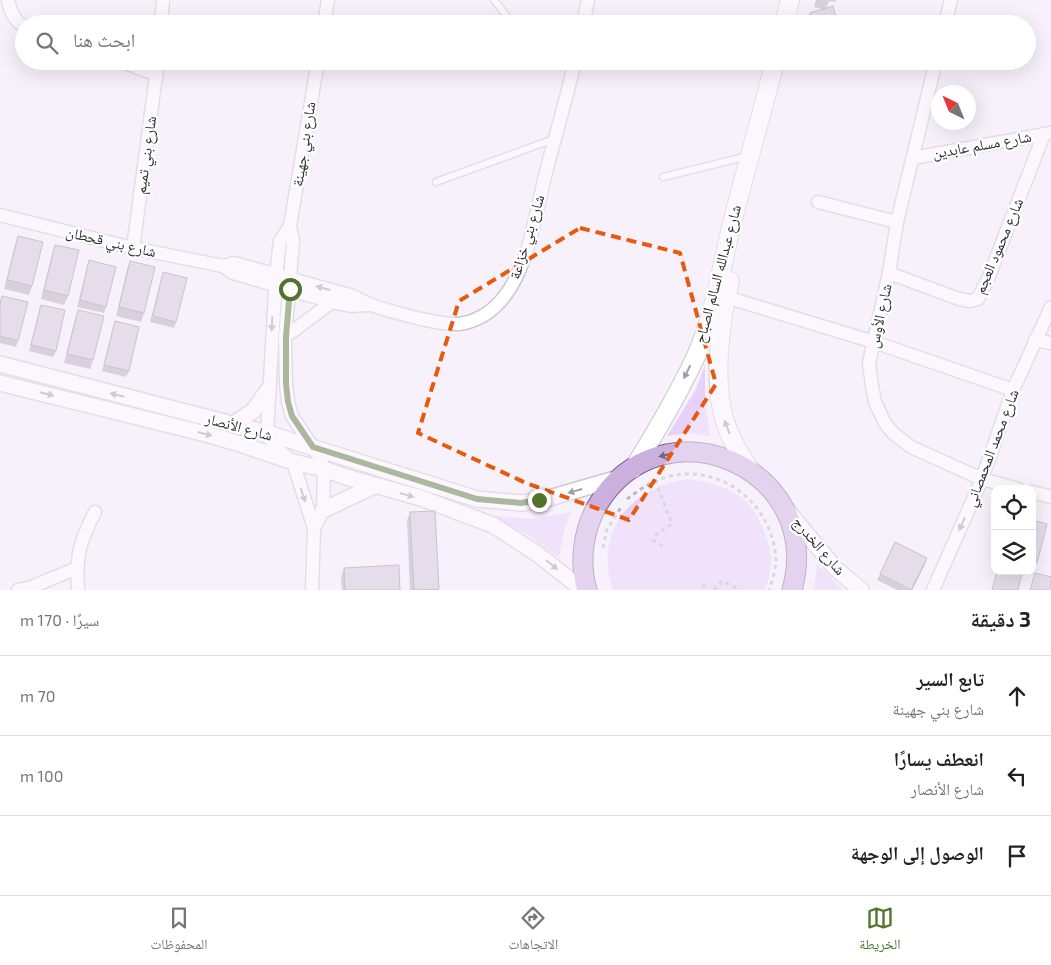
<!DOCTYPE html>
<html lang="ar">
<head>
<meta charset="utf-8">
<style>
  :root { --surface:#fff; --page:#f6f6f6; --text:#222; --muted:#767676; --line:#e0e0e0; --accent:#51732b }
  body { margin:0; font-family:"Exo 2","Noto Naskh Arabic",sans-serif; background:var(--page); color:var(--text); direction:rtl }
  .controls { position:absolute; right:15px; bottom:15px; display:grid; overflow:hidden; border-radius:10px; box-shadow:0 5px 20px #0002 }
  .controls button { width:45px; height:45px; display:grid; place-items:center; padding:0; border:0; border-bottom:1px solid var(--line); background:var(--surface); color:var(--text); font:25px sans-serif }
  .compass { position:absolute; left:931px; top:85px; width:45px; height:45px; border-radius:50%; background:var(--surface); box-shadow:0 5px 20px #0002; rotate:317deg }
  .stop { position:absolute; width:15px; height:15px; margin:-11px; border:4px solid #51732b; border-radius:50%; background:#fff }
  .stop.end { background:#51732b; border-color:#fff; box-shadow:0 1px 5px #0008 }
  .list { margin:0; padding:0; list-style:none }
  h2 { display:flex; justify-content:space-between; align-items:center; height:65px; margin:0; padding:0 20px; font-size:21px }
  h2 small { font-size:16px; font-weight:400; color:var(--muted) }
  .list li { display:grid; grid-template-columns:32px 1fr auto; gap:15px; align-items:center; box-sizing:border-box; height:80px; padding:0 20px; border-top:1px solid var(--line) }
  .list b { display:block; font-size:19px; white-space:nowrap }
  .list p { margin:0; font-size:16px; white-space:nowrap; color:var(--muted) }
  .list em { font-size:16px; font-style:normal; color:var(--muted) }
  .icon { flex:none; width:28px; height:28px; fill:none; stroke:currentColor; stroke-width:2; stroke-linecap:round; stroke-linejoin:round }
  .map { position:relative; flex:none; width:1051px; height:590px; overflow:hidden; direction:ltr }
  .search { position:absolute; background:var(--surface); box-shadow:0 5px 20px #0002; left:15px; right:15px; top:15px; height:55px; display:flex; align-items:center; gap:12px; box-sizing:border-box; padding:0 18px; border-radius:28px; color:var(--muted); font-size:19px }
  .sheet { height:305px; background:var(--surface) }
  nav { display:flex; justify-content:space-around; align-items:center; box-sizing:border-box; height:70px; border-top:1px solid var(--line); background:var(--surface); font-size:14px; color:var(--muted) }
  nav a { display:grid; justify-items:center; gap:2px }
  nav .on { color:var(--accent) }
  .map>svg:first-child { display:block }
  .green { fill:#e7d1f8 }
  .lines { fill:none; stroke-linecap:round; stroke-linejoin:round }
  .service-casing { stroke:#cdc7d2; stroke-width:9 }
  .minor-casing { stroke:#cdc7d2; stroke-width:15 }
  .tertiary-casing { stroke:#cdc7d2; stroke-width:18 }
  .secondary-casing { stroke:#cdc7d2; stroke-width:20 }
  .primary-casing { stroke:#7d6093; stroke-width:21 }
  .path { stroke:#bbb6bf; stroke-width:3; stroke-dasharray:4 4; stroke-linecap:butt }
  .service { stroke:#fff; stroke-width:6 }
  .minor { stroke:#fff; stroke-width:12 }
  .tertiary { stroke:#fff; stroke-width:15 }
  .secondary { stroke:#fff; stroke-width:18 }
  .primary { stroke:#cbb0de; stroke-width:19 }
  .wall { fill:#b2acb6 }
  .shaded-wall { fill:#918c94 }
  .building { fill:#cfc8d4; stroke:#918c94 }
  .oneway { fill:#a1a0a2 }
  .oneway2 { fill:#75677e }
  .route { stroke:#51732b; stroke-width:6 }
  .marked { fill:none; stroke:#e8590c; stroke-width:4; stroke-dasharray:10 6; stroke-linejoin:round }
  .labels { text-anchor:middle; stroke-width:4.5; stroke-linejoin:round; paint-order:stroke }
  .street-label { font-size:15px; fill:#2e2c30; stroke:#fff }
</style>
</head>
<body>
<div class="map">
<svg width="1051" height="590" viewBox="0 0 1051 590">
  <rect width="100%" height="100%" fill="#f7f1fc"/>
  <g class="green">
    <polygon points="705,365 705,403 710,436 690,433 667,436 695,391"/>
    <path d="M689 479C709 482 732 488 747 502 758 513 771 544 771 559 772 570 768 580 765 590H613C593 532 631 486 689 479Z"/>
    <polygon points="571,512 564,531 559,558 531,537 493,516 532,519"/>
    <polygon points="817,564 843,590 814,590"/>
  </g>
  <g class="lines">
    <defs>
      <g id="service">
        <polyline points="494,0 513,24"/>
        <polyline points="540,61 574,66"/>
        <polyline points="663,177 748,156"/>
        <polyline points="436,182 554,139"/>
      </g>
      <g id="minor">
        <path d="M8 0C10 10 14 21 24 26"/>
        <polyline points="161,24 163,0"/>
        <polyline points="324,24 328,0"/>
        <polyline points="583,24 588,0"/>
        <polyline points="945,24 951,0"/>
        <polyline points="120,61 157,75"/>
        <polyline points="936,61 897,222 889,273 869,363 872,386 875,402 885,423 893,433 911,447 982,479 1018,489"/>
        <polyline points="913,158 1051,133"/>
        <polyline points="818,202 897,222"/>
        <polyline points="0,215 133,248 223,266 233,273 332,302 351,306 367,305"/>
        <polyline points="290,226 280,241 276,275 267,433 269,438 277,449 293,462 314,528"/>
        <polyline points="133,248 158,61"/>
        <path d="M223 266 234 263 353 296C373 308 395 312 417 318 430 321 445 325 459 324 522 315 532 230 544 180 554 140 566 101 575 61"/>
        <polyline points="889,273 959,299 970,301 978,299 988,279 1044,134"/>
        <polyline points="726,297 874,342 1013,390"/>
        <polyline points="285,337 332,302"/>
        <polyline points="1035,340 1051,343"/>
        <polyline points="1032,492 1051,497"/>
        <polyline points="18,590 29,588 77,568"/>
        <path d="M78 590C76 555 79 543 95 512"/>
        <polyline points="312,590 314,528 323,510 324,469 320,458 292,416 288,402 286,384 285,337 293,241 290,226 318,61"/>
        <polyline points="933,590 982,479 1013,390 1051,307"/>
      </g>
      <g id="tertiary">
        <polyline points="0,364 267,433 477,499 521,503 539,501 622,477"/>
        <polyline points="0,383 206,434 237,443 293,462 324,469 346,477 421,498 493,525 539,555 583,590"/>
        <polyline points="232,425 253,411 268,390"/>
        <polyline points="786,509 835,568 861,590"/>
        <polyline points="323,510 374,486"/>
      </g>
      <g id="secondary">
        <polyline points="784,24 790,0"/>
        <path d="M730 281C720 320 713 379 724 418 729 437 740 454 750 470"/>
        <path d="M633 469C656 432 678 395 696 356 714 315 721 270 731 227 745 172 761 117 775 61"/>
      </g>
      <path id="primary" d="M587 590C579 562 583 531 597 506 661 397 826 467 792 590"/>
    </defs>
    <use href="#service" class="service-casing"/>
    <use href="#minor" class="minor-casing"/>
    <use href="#tertiary" class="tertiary-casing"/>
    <use href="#secondary" class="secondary-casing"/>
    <use href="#primary" class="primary-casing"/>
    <g class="path">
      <polyline points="655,480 672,524 657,534 653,540 666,548"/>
      <path d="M627 499C645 485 666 473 690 474 737 475 774 514 776 560 776 570 772 581 769 590"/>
      <polyline points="603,548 607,529 622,506"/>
      <polyline points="703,584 706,590"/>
      <polyline points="714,590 722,581 741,590"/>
    </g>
    <use href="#service" class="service"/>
    <use href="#minor" class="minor"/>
    <use href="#tertiary" class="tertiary"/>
    <use href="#secondary" class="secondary"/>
    <use href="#primary" class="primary"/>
  </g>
  <g class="wall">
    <polygon points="816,0 836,0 835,2 829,1 826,8 838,24 807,24 806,22 810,13 822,9 814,7"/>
    <polygon points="809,61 836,61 811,69"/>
    <polygon points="18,236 32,286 29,295 4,289 15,245"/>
    <polygon points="55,245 68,296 64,305 41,299 52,254"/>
    <polygon points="89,260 106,307 104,313 77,307"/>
    <polygon points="130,261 144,313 141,322 116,316 127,270"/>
    <polygon points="163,272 176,322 174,328 150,322"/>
    <polygon points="2,296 18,341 16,347 0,343 0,302"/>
    <polygon points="41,305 56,351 53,357 29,351 39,311"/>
    <polygon points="78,310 93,360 90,369 64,363 75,319"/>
    <polygon points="115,321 129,371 126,377 102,371 113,328"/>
    <polygon points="410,512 438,590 410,590 407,521"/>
    <polygon points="1032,520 1037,563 1034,569 1032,568"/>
    <polygon points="925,564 912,590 897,590 877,580 880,574"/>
    <polygon points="344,568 400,590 342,590 341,577"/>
  </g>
  <g class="shaded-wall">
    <polygon points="814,61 836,61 811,69"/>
    <polygon points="927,558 925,564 912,590 911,590"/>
  </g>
  <g class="building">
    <polygon points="833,6 838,24 813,24 810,13"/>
    <polygon points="18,236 43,242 32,286 7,280"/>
    <polygon points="55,245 79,250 68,296 44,290"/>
    <polygon points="89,260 116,267 106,307 80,300"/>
    <polygon points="130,261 155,267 144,313 119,307"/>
    <polygon points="163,272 187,278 176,322 153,316"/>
    <polygon points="2,296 28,302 18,341 0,336 0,305"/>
    <polygon points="41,305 65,310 56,351 31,345"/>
    <polygon points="78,310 104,316 93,360 67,354"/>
    <polygon points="115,321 139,327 129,371 104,365"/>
    <polygon points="435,511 439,589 414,590 410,512"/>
    <polygon points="1032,520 1047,524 1037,563 1032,562"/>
    <polygon points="895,542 927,558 911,590 880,574"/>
    <polygon points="399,565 400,590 345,590 344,568"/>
    <polygon points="997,571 1016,571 1022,573 1018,590 992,590"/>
    <polygon points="1035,573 1051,577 1051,590 1030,590"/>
  </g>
  <defs><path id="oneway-solid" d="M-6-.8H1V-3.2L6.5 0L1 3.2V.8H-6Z" transform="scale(1.25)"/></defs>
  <g class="oneway">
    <use href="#oneway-solid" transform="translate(323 288) rotate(-165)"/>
    <use href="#oneway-solid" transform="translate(272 324) rotate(93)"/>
    <use href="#oneway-solid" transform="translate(687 372) rotate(117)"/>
    <use href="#oneway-solid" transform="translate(47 394) rotate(14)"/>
    <use href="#oneway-solid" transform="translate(117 395) rotate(-166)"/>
    <use href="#oneway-solid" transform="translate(727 427) rotate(-111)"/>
    <use href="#oneway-solid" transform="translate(205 434) rotate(15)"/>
    <use href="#oneway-solid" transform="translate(575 491) rotate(164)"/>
    <use href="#oneway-solid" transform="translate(303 495) rotate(72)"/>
    <use href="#oneway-solid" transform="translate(407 495) rotate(16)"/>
    <use href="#oneway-solid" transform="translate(962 524) rotate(114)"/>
    <use href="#oneway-solid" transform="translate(552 565) rotate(39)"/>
  </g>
  <use class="oneway2" href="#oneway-solid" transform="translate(666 455) rotate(167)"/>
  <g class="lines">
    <polyline class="route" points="290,289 286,337 286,384 288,402 292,416 313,447 477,499 521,503 539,500"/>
  </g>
  <path d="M0 0H1051V590H0ZM580 228 680 253 716 384 629 520 526 483 418 433 459 301Z" fill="#f7f1fc" fill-opacity=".55" fill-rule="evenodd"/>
  <path class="marked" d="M580 228 680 253 716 384 629 520 526 483 418 433 459 301Z"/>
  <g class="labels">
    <g class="street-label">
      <text transform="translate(304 144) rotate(-81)" y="5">شارع بني جهينة</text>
      <text transform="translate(982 145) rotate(-10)" y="5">شارع مسلم عابدين</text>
      <text transform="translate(146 155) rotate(-82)" y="5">شارع بني تميم</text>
      <text transform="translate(527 237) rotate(-73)" y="5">شارع بني خزاعة</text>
      <text transform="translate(111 242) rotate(13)" y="5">شارع بني قحطان</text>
      <text transform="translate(999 246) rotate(-67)" y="5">شارع محمود العجم</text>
      <text transform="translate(718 274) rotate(-75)" y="5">شارع عبدالله السالم الصباح</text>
      <text transform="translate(880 316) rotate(-78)" y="5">شارع الأوس</text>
      <text transform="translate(239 427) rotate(15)" y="5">شارع الأنصار</text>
      <text transform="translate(992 448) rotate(-69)" y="5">شارع محمد المحمصاني</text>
      <text transform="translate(819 546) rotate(49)" y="5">شارع الخدرج</text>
    </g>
  </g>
</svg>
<div class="controls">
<button><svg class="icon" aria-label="locate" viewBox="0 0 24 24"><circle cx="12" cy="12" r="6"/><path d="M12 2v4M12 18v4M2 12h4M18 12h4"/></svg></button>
<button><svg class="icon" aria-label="layers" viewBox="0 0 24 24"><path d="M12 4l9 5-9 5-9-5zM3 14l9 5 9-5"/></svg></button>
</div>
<svg class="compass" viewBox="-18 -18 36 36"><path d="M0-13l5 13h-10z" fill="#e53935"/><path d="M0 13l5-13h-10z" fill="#767676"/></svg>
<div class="stop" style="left:290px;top:289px"></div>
<div class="stop end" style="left:539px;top:500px"></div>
<div class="search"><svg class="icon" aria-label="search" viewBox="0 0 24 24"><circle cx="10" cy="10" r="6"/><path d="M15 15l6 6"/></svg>ابحث هنا</div>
</div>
<section class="sheet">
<h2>3 دقيقة<small>سيرًا · 170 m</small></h2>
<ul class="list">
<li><svg class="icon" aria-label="ahead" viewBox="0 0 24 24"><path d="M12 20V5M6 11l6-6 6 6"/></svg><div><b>تابع السير</b><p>شارع بني جهينة</p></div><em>70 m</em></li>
<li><svg class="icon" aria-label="left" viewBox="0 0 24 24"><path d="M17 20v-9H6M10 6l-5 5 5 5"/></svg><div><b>انعطف يسارًا</b><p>شارع الأنصار</p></div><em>100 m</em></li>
<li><svg class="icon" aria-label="arrive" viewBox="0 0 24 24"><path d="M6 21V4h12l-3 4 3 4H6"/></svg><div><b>الوصول إلى الوجهة</b></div></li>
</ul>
</section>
<nav>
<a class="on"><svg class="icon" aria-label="map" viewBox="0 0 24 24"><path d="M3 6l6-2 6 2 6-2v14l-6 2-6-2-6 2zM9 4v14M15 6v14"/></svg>الخريطة</a>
<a><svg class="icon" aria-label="directions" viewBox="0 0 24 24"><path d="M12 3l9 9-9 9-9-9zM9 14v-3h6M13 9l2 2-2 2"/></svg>الاتجاهات</a>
<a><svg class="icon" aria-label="saved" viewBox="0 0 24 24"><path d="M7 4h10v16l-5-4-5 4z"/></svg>المحفوظات</a>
</nav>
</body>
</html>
